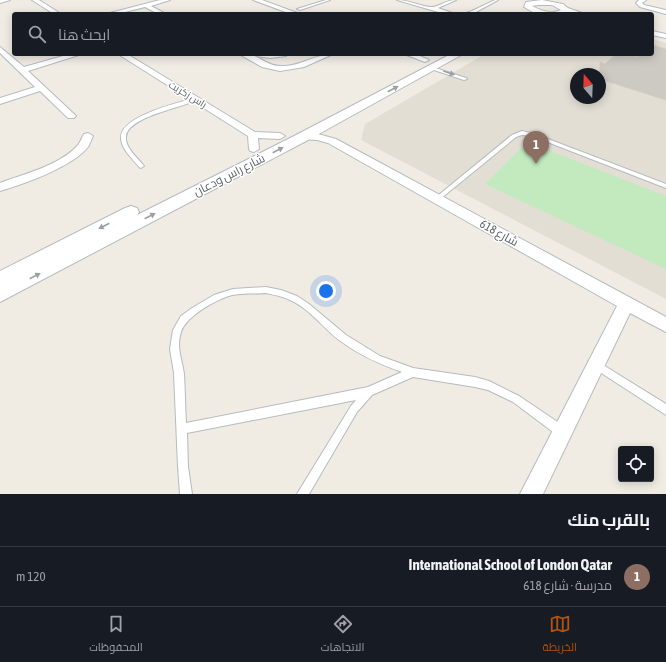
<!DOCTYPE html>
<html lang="ar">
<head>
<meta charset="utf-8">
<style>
  :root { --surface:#171b24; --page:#242831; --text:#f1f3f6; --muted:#9ea1a6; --line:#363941; --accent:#b45309 }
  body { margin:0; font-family:"Asap Condensed",Cairo,sans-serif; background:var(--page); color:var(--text); direction:rtl }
  .controls { position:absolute; right:12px; bottom:12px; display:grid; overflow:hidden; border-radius:4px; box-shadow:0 2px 10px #0003 }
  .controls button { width:36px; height:36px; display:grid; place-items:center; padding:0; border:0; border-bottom:1px solid var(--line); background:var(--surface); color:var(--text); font:20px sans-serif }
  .compass { position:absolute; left:570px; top:68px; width:36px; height:36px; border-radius:50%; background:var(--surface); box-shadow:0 2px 10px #0003; rotate:341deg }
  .you { position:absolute; left:326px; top:291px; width:14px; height:14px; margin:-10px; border:3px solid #fff; border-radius:50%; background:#1a73e8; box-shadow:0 0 0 6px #1a73e833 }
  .badge { display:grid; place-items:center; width:26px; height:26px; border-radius:50%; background:var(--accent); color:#fff; font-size:13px; font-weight:700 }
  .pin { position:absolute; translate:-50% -33px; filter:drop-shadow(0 1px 2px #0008) }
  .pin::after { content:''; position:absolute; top:21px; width:14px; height:12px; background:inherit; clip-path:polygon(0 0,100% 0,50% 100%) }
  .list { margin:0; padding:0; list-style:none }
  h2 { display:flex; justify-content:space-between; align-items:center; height:52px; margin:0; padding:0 16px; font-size:17px }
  h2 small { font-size:13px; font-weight:400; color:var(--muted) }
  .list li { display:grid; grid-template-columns:26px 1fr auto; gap:12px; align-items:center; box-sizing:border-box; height:60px; padding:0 16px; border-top:1px solid var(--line) }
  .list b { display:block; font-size:15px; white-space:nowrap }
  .list p { margin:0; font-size:13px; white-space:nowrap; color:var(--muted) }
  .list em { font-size:13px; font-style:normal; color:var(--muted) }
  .icon { flex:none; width:22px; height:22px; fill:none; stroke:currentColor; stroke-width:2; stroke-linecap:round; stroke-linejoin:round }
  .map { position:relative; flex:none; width:666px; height:494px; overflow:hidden; direction:ltr }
  .search { position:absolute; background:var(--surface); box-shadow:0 2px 10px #0003; left:12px; right:12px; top:12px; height:44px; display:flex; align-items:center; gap:10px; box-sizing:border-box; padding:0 14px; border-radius:4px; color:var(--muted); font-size:15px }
  .sheet { height:112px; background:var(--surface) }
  nav { display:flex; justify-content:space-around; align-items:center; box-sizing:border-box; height:56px; border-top:1px solid var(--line); background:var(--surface); font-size:11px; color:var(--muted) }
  nav a { display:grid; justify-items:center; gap:2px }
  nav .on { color:var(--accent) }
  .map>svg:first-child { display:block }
  .education { fill:#e2ded4; fill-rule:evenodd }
  .green { fill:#c2eabe }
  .building { fill:#cdc9c3; stroke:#d5cdc1 }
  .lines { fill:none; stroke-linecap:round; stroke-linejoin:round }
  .service-casing { stroke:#b6bbbf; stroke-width:2 }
  .minor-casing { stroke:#b6bbbf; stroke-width:2 }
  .tertiary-casing { stroke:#b6bbbf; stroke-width:2 }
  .service { fill:#fff; fill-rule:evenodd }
  .minor { fill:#fff; fill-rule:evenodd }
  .tertiary { fill:#fff; fill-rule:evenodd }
  .oneway { fill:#9da0a3 }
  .labels { text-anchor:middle; stroke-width:3; stroke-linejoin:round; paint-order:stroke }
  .far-street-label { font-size:10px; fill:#5c6166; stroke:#fff }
  .street-label { font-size:12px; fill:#5c6166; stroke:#fff }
</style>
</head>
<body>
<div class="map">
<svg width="666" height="494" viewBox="0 0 666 494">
  <rect width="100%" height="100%" fill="#f0ece4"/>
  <path class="education" d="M652 39 666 43V299L361 140 365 124 485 54H652ZM576 74H600V98H576Z"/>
  <polygon class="green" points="527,142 666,196 666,269 485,184"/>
  <polygon class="building" points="652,45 666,49 666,100 600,79 600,62 605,64 614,56 617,55 637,57 640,54 652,54"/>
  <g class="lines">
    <defs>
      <g id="service">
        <polygon points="326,0 330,0 300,10 297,9"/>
        <polygon points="495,0 498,0 474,13 463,14 472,11"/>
        <polygon points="432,67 466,78 467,79 464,80 431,69 431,67"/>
        <path d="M194 98 198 99C184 108 127 116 126 137 125 148 138 158 144 166L141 168 139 167C133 159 121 149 121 138 120 116 178 103 194 98Z"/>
        <polygon points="522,131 535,134 666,184 666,188 532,136 522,135 516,137 439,200 435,200 434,199 435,198 512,135"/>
        <path d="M266 287 281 290 297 296 309 304 346 335 380 356 413 368 475 377 489 381 519 396 565 427 566 431 565 435 561 436 557 435 513 402 488 390 475 387 413 377 372 395 357 412 309 494H297L351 406 356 400 187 433 188 467 192 494H180L178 467 174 373 170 349 173 330 181 316 192 308 214 295 233 289ZM266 293C274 295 282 296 290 300 309 308 323 328 339 340 359 355 379 364 402 372L368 387 186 423C185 407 185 390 184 374 182 359 176 347 181 332 186 316 217 299 232 295 243 293 255 294 266 293Z"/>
        <polygon points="595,360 666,404 666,415 592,367 591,364 592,361"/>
      </g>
      <g id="minor">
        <polygon points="32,0 39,0 61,14 54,14"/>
        <polygon points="160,0 170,0 151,6 166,14 158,14 145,7 117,14 106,14"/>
        <polygon points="253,0 262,0 300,14 291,14"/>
        <path d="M397 0C409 0 422 7 432 7 439 7 446 0 456 0L438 8 455 14H445Z"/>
        <polygon points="639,0 646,0 642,3 644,5 666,10 666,14 640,7 636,3"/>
        <polygon points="565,7 582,13 583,14 574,14 563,10 563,8"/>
        <polygon points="652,31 666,34 666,38 652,35"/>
        <polygon points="0,47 24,67 70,54 82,54 28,71 74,114 76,116 74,118 68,118 40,91 0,104 0,98 35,87 0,53"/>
        <polygon points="118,54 127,54 255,132 280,133 285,136 280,139 258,138 259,149 254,152 250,151 249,149 248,136"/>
        <path d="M239 54C242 54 246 53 249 54 261 57 267 66 281 66 300 67 315 54 333 54L304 67 280 71 262 67Z"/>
        <polygon points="255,54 287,54 286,56 270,58 256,56"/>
        <polygon points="404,54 415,54 429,60 425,62"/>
        <path d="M88 133 93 136C91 140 90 144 88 147 72 167 24 184 0 191V183C24 174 61 165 78 145 81 141 82 137 84 134Z"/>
        <polygon points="303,134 318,134 336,139 666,317 666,332 630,313 543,494 520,494 617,306 328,143 317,140 299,139 298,137 299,135"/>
      </g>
      <g id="tertiary">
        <polygon points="0,0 10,0 0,3"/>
        <path d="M542 0 563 4 570 10 565 14H536L524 7 526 2ZM538 5H552L561 10C552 14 541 11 532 6Z"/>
        <polygon points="451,54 463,54 308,140 0,302 0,271 125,208 131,206 137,208 139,212 137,215 298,134"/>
      </g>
    </defs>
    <use href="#service" class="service-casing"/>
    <use href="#minor" class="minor-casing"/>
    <use href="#tertiary" class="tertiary-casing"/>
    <use href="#service" class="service"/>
    <use href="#minor" class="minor"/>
    <use href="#tertiary" class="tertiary"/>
  </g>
  <defs><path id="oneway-solid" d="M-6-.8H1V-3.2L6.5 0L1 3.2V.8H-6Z"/></defs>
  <g class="oneway">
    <use href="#oneway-solid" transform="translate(449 73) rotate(19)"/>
    <use href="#oneway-solid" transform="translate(393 89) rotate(-28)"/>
    <use href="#oneway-solid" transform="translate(278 150) rotate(-27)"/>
    <use href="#oneway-solid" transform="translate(150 216) rotate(-27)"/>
    <use href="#oneway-solid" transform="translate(104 226) rotate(153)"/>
    <use href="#oneway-solid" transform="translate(35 276) rotate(-27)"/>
  </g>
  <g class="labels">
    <g class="far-street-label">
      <text transform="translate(188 94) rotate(31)" y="4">راس زكريت</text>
    </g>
    <g class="street-label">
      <text transform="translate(229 175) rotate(-27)" y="4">شارع راس ودعان</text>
      <text transform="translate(499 233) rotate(29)" y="4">شارع 618</text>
    </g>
  </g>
</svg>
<div class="controls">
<button><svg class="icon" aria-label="locate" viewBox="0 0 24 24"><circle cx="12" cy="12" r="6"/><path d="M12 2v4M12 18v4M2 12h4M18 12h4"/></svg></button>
</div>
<svg class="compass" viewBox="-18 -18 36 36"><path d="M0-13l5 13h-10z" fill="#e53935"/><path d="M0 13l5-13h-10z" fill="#9ea1a6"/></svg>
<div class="you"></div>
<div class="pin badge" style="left:536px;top:164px;background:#8d6e63">1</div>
<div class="search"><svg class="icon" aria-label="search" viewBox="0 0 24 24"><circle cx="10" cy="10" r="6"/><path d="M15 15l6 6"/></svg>ابحث هنا</div>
</div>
<section class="sheet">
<h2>بالقرب منك<small></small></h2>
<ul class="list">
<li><span class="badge" style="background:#8d6e63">1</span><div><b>International School of London Qatar</b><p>مدرسة · شارع 618</p></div><em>120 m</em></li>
</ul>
</section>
<nav>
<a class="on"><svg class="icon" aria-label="map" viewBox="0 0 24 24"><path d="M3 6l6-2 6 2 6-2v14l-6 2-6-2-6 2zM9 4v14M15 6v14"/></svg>الخريطة</a>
<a><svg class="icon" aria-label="directions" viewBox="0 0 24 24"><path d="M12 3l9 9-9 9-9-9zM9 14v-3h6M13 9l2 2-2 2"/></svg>الاتجاهات</a>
<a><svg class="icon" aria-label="saved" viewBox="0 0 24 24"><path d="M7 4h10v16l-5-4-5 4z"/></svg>المحفوظات</a>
</nav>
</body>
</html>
